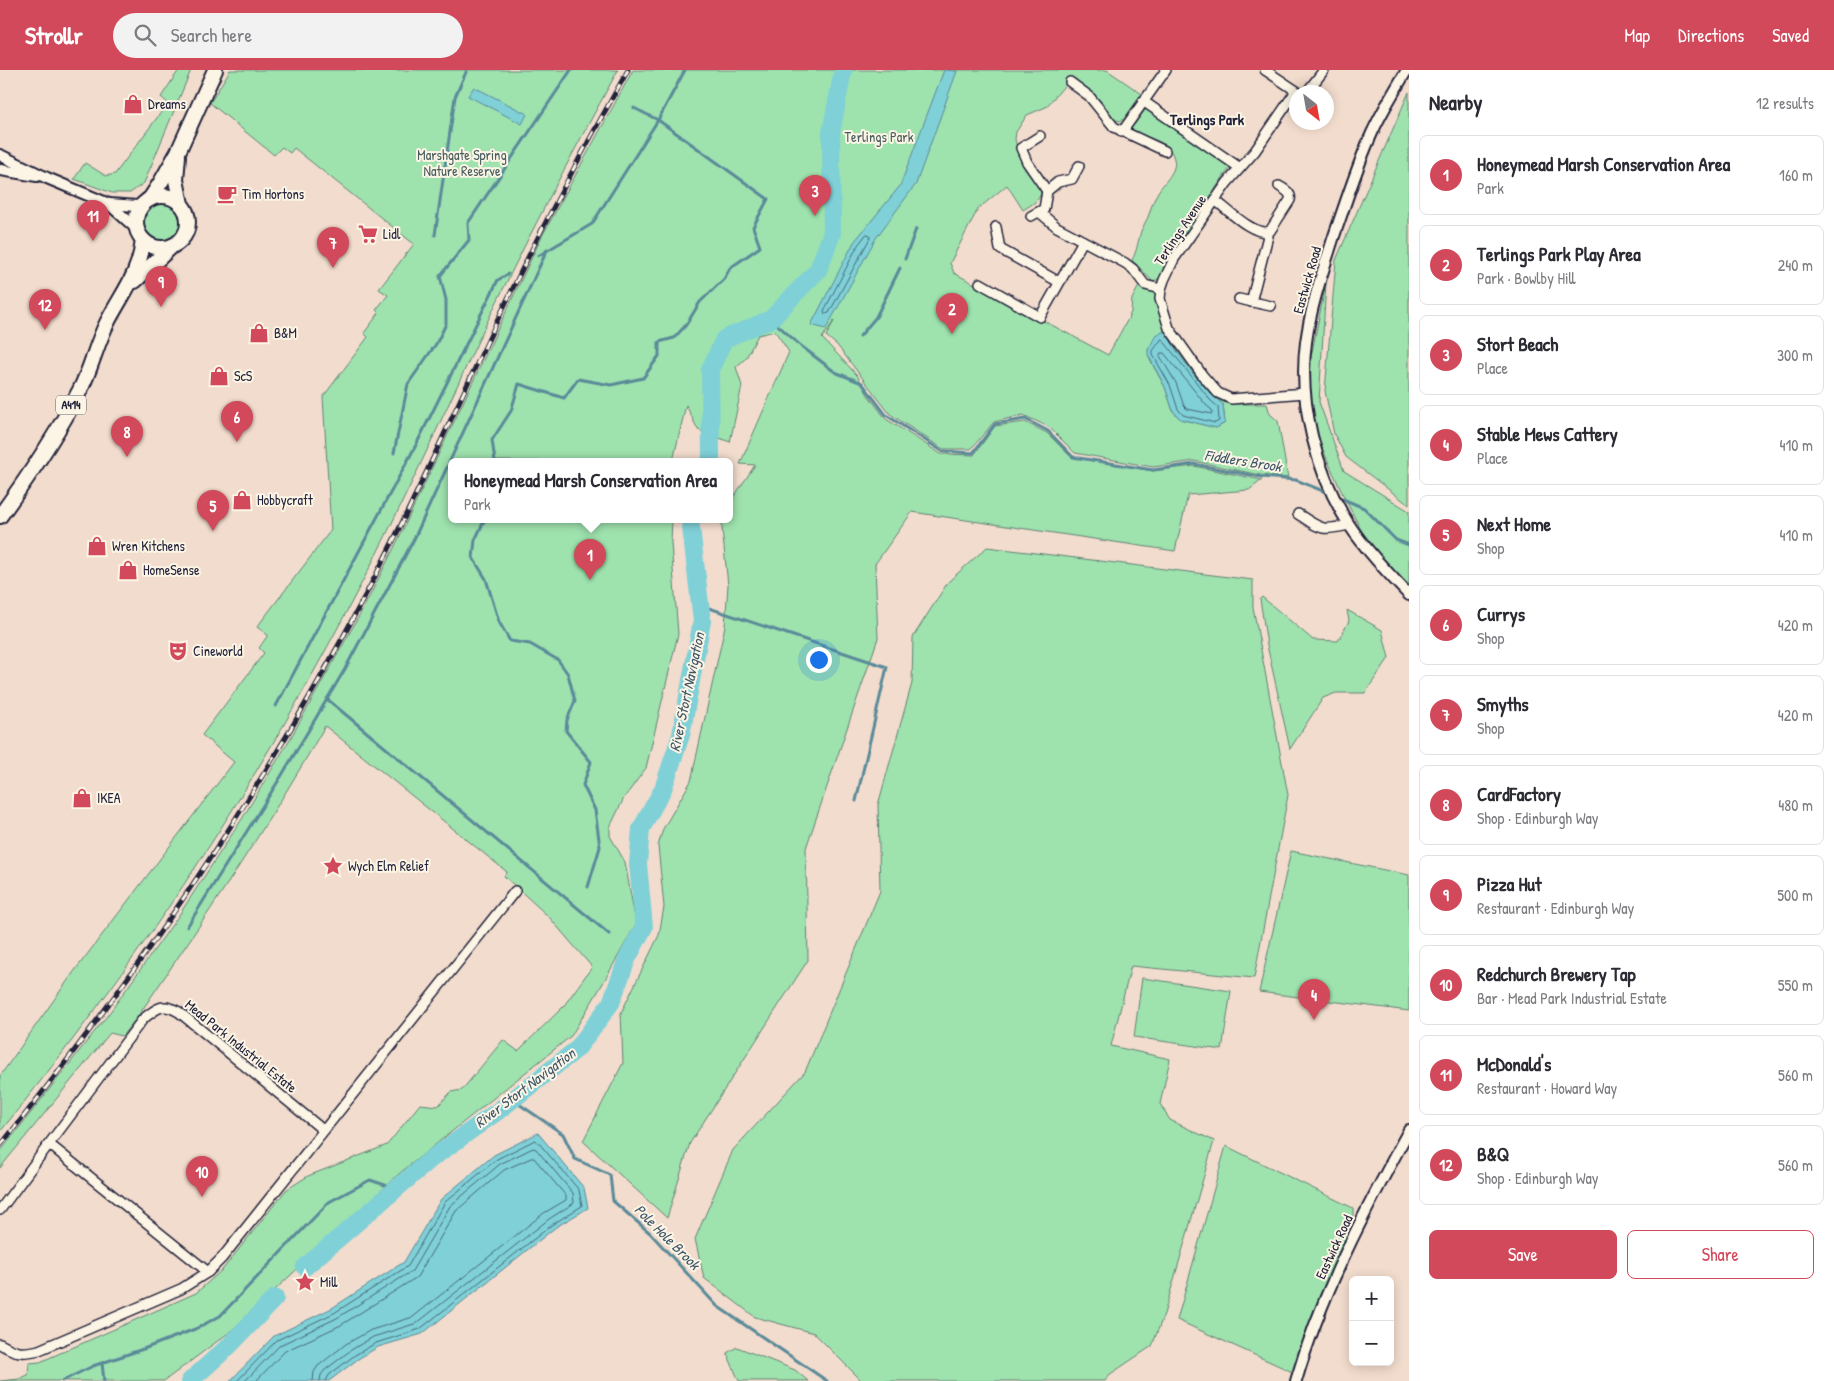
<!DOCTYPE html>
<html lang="en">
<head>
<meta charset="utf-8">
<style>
  :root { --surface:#fff; --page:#f2f2f3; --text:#2b2b33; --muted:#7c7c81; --line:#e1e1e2; --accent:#d1495b }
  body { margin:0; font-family:"Patrick Hand",sans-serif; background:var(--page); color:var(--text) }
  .controls { position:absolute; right:15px; bottom:15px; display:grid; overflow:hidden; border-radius:8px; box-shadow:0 2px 12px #0003 }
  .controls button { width:45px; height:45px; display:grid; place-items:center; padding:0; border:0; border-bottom:1px solid var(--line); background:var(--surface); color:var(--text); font:25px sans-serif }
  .compass { position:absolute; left:1289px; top:15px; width:45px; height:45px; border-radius:50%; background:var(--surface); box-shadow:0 2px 12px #0003; rotate:149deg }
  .you { position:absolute; left:818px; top:589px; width:18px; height:18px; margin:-12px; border:4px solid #fff; border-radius:50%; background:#1a73e8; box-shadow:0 0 0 8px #1a73e833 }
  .badge { display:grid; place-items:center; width:32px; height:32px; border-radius:50%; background:var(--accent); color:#fff; font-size:16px; font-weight:700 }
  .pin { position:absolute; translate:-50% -41px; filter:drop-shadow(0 1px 2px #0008) }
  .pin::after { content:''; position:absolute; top:26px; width:18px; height:15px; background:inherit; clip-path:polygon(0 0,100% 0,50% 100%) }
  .popup { position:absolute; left:448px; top:388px; width:285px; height:65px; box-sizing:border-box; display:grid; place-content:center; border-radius:8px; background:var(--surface); filter:drop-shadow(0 1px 4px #0005); font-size:16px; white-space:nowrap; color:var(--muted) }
  .popup b { font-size:19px; color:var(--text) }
  .popup::after { content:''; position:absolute; left:50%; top:100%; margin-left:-10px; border:10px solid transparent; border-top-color:var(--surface) }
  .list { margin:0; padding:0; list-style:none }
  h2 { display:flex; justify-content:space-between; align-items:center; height:65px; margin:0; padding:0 20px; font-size:21px }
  h2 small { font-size:16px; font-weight:400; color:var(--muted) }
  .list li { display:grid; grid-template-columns:32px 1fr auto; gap:15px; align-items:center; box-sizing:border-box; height:80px; margin:0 10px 10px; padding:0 10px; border:1px solid var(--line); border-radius:8px }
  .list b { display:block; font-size:19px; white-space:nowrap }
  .list p { margin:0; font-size:16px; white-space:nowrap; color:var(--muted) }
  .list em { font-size:16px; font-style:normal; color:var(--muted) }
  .actions { display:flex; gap:10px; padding:15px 20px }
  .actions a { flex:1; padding:11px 0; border:1px solid var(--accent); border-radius:8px; text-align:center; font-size:18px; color:var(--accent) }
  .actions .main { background:var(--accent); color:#fff }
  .icon { flex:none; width:28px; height:28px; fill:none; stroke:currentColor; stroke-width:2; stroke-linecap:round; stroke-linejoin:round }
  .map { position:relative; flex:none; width:1409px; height:1311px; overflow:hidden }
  header { display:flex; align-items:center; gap:30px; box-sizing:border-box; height:70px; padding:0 25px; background:var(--accent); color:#fff }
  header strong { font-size:24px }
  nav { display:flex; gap:28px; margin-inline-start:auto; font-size:18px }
  .search { width:350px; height:45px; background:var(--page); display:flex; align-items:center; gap:12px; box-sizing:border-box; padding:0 18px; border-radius:28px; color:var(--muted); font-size:19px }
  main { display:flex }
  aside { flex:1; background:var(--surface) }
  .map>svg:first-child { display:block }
  .green { fill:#9ee2ae; stroke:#608274; fill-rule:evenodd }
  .water { fill:#7fd0d7; stroke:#5a8a99 }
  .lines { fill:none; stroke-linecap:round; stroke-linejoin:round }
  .shore { stroke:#476879; stroke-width:1 }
  .stream { stroke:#5a8a99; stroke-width:3 }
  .river { stroke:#7fd0d7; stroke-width:18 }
  .minor-casing { stroke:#22223b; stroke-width:12 }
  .tertiary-casing { stroke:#22223b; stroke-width:14 }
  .trunk-casing { stroke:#22223b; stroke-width:18 }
  .minor { stroke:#fcf5e5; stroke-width:9 }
  .tertiary { stroke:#fcf5e5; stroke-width:10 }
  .trunk { stroke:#fcf5e5; stroke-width:14 }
  .rail-casing { stroke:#22223b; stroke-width:5 }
  .rail { stroke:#fcf5e5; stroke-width:3; stroke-dasharray:9; stroke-linecap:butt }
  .labels { text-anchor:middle; stroke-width:4; stroke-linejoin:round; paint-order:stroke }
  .shield { fill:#fcf5e5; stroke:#63616e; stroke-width:1 }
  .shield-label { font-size:12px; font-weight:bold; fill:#22223b }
  .poi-label { font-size:14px; fill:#22223b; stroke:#fcf5e5; text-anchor:start }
  .park-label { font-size:14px; fill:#475c5e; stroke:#fcf5e5 }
  .street-label { font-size:14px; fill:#22223b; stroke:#fcf5e5 }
  .neighbourhood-label { font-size:15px; font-weight:bold; fill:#22223b; stroke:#fcf5e5 }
  .water-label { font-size:15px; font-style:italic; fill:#3e566a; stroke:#fcf5e5 }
</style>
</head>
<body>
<header>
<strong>Strollr</strong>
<div class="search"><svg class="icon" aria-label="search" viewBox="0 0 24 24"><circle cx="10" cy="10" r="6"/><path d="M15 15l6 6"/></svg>Search here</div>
<nav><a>Map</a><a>Directions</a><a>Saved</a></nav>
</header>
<main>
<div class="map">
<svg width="1409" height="1311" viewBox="0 0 1409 1311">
  <rect width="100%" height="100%" fill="#f2dccd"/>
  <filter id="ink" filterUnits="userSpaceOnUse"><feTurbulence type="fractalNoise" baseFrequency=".02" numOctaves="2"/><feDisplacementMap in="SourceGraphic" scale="10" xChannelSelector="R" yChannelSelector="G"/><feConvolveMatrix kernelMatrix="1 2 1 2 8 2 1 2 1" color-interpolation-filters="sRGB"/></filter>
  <g filter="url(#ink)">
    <g class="green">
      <polygon points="179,0 191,0 144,113 130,123 112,123 74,109 85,93 106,106 115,104 168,33 161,27"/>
      <path d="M230 0H618C569 89 522 178 479 269 437 359 396 449 349 537 320 591 290 646 258 698 182 825 93 947 0 1062V1006L73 903 234 692 202 665 264 583 259 578 268 565 257 557 331 460 323 327 368 267 364 263 379 243 376 240 388 225 379 219 414 174 294 78 290 83 282 77 274 85 210 33Z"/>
      <path d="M633 0H1107L1142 24 1124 49 1121 51 1115 50C1105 33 1091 21 1075 9L1071 8 1046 37 1027 45 1016 62 1015 69 1018 82 1042 120C1039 132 1032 134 1023 140L1007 115 978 139 950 193 954 203 1108 285 1128 249 1131 242 1132 229 1139 216 1156 224 1161 242 1218 327 1230 334H1267L1270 344 1278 351 1288 408 1260 405 1194 391 1153 397 1075 383 1049 357 1023 345 994 352 971 379H943L890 344 837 275 826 266 834 251 822 268 857 305 868 325 886 349 941 384 974 385 995 356 1025 352 1047 363 1071 387 1153 401 1194 396 1262 410 1249 420 1188 425 1175 481 912 442 875 494 878 568 806 778 808 890 690 1073 667 1148 583 1071 623 993 621 943 659 865 664 837 658 776 663 759 691 711 725 556 728 515 721 449H729V434L755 395 740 394 789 282 775 261 758 265 746 288 736 297 742 316 730 372 698 360 686 335 673 391H451V449H672L671 473 678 564 646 698 624 728 610 757V766L625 792 636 854 602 915 571 966 400 1103 231 1261 164 1311H0L19 1309 28 1305 29 1293 40 1292 196 1223 223 1199 286 1120 308 1106 387 1075 420 1034 438 1036 451 1022 462 1020 503 970 518 981 563 937 592 897 549 847 504 806 507 802 325 656C268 756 203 851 138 946L122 966 110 963 0 1098V1082L110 942 177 848 242 749 290 669 363 539 395 476 541 168ZM1165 261C1177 284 1203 320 1223 334L1225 353 1216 358 1180 349 1173 341 1165 317 1150 290 1148 280 1154 272Z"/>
      <polygon points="1409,22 1409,435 1346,387 1334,364 1325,321 1336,190"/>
      <path d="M1148 36 1232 96C1219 111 1210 128 1199 145 1185 165 1166 184 1160 208L1153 212 1132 190C1137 181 1138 171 1141 161 1143 156 1146 152 1148 147 1151 139 1153 130 1158 122 1163 113 1178 101 1174 89 1170 69 1145 69 1131 60L1132 54 1134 55Z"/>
      <circle cx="162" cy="152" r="20"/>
      <polygon points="1326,213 1319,332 1344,401 1409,441 1409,521 1378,492 1344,427 1318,369 1307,306"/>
      <polygon points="987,477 1253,510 1253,537 1288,725 1254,908 1131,896 1111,976 1170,989 1160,1034 1170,1050 1214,1071 1164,1244 1152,1276 1109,1305 1105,1311 862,1311 814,1263 755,1247 704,1208 695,1169 733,1080 805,1002 880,821 878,735 912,613 913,567 948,512"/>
      <polygon points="1262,527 1313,570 1338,571 1349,551 1347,540 1382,560 1389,588 1365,623 1336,623 1323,628 1290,679 1267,575 1260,529"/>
      <polygon points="1291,781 1409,805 1409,941 1259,922"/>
      <polygon points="1142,908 1231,921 1222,980 1134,967"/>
      <polygon points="1226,1076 1353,1138 1353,1167 1297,1304 1177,1250"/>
      <polygon points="737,1277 795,1300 808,1311 739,1311 727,1283"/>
    </g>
    <g class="water">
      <polygon points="944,0 957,1 916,114 876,168 826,259 811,255 854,172 900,116"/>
      <polygon points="474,17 527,44 522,54 468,26"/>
      <path d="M1165 261C1177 283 1203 320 1223 334L1225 353 1216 358 1180 349 1173 341 1165 317 1148 285V280L1156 265Z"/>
      <polygon points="538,1063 584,1118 588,1138 556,1157 422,1264 378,1277 358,1289 329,1311 230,1311 274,1266 332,1238 404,1192 441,1129 494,1085"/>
    </g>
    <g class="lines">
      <g class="shore">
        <polygon points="867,164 870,165 870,168 829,243 825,244 824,241 858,175"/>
        <polygon points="1162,269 1211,331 1218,337 1219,351 1215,353 1183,345 1178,339 1170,315 1153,285 1153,281"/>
        <polygon points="1161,283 1164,283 1206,335 1212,340 1212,344 1187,339 1184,336 1176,313 1160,286"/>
        <polyline points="237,1311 277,1270 334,1243 408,1196 445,1132 497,1089 535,1070 537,1071 579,1120 582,1136 553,1154 420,1259 376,1273 355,1285 329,1305 326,1311"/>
        <polyline points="245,1311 280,1275 337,1248 412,1201 450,1136 500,1094 533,1078 536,1079 573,1123 574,1133 549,1149 417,1253 373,1267 351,1280 325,1300 321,1305 320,1311"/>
        <polyline points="256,1311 285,1281 341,1255 417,1207 456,1141 504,1100 531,1088 534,1088 566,1126 566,1130 544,1143 413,1247 371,1260 346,1274 318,1296 314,1302 313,1311"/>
      </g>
      <g class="stream">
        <polyline points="435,165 455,27 467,0"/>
        <polyline points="538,186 592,154 658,50 685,0"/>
        <polyline points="905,189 916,159"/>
        <polyline points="771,249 801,276 835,302 862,313 886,345 942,381 973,383 995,354 1025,349 1048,361 1073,387 1153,400 1194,394 1261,407 1296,410 1328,423"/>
        <polyline points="860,266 876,247 900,198"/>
        <polyline points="394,383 408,314 436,274 446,254 446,230 440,206 469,170 468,153 571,0"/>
        <polyline points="495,391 492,370 511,341 519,314 564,328 578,309 611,315 643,308 659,286 659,272 674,268 686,255 700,232 724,209 730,198 760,177 753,157 768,129 658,50 634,38"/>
        <polyline points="1336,426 1364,438 1396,470 1409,475"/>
        <polyline points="485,449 475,470 473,488 486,509 499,552 510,571 530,574 558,590 568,604 575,631 567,650 566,661 591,692 583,715 595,740 600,777 588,817"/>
        <polyline points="700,535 887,597 856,731"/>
        <polyline points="327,629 609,864"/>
        <polyline points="276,636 416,375 498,210 508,204"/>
        <polyline points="187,857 282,705 345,599 414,469 547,180"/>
        <polyline points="513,1030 563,1064 575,1089 610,1105 613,1131 650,1163 717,1236 827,1311"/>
        <polyline points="102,1293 104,1311"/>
        <polyline points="62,1311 93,1296 146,1278 195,1259 220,1246 329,1132 370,1110 397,1119"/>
      </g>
      <g class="river">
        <polyline points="710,391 711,387 710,300 724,269 771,249 818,200 832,163 831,63 843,0"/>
        <polyline points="305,1197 431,1089 498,1041 577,979 611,933 627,889 644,857 638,794 641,759 663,719 681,665 702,551 690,449"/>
        <polyline points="190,1311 230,1275 275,1228"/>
      </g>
      <defs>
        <g id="minor">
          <polyline points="1265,0 1298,22"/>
          <polyline points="1070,12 1089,26 1114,57 1165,81"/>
          <polyline points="1296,21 1255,81 1227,113 1174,189 1164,210 1161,219 1160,229 1169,258 1203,306 1218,323 1231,329 1305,323"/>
          <polyline points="1307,22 1324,0"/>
          <polyline points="1143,31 1240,98"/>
          <polyline points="1122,62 1166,0"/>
          <polyline points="1040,66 1021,78 1027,92 1047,121 1058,112 1072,109 1079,96"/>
          <path d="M1216 131C1228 140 1255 167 1270 161L1290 130C1292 123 1285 120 1279 116"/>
          <polyline points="1039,142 1057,157 1125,193 1133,199 1145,215 1161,219"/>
          <polyline points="1031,146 1044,139 1047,121"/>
          <polyline points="996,157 1000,179 1059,212"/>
          <polyline points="980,213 1040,247 1083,171"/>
          <polyline points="1239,229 1271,236"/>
          <polyline points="1251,232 1268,166 1265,162"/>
          <path d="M1298 444C1322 460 1321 461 1349 455"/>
          <path d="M49 1074 143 949C157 938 162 932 179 942L323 1060"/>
          <polyline points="0,1140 49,1074 208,1202"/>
          <path d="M0 1274C16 1283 21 1284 39 1280L181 1219 208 1202 222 1188 515 821"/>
        </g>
        <g id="tertiary">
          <path d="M1407 0C1395 20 1382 41 1372 63 1357 96 1346 132 1334 166 1323 201 1311 235 1306 272 1298 332 1316 402 1348 453 1365 479 1387 502 1409 525"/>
          <polyline points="0,85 47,108 109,134 137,159"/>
          <polyline points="1,100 37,106"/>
          <polyline points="109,134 137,136 146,131"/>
          <path d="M1296 1311C1322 1222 1365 1141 1409 1060"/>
        </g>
        <g id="trunk">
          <polyline points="178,86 176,110 181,134"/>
          <circle cx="162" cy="152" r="26"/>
          <polyline points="150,129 161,112 178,82 215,0"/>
          <polyline points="135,211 172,176"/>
          <path d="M0 446C29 406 57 365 80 320 91 299 96 275 107 253 121 225 140 204 143 170"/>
        </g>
      </defs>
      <use href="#minor" class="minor-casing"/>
      <use href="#tertiary" class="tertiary-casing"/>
      <use href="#trunk" class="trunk-casing"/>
      <use href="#minor" class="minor"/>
      <use href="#tertiary" class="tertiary"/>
      <use href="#trunk" class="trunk"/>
      <defs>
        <path id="rail" d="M0 1076C139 903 264 719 367 522 420 422 464 318 514 216 549 143 588 71 628 0"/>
      </defs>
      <use href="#rail" class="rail-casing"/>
      <use href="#rail" class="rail"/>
    </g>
  </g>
  <defs>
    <symbol id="shop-bare" viewBox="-9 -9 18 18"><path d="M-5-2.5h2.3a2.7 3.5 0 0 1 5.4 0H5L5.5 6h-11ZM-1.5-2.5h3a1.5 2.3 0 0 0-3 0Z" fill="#d1495b" stroke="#fcf5e5" stroke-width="2.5" paint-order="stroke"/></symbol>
    <symbol id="cafe-bare" viewBox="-9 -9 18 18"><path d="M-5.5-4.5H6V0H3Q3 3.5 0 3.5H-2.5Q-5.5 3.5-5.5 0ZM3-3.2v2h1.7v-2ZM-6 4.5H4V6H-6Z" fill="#d1495b" stroke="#fcf5e5" stroke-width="2.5" paint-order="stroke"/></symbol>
    <symbol id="supermarket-bare" viewBox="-9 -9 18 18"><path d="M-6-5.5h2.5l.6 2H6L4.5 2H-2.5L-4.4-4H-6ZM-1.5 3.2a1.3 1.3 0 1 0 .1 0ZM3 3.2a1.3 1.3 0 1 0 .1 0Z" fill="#d1495b" stroke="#fcf5e5" stroke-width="2.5" paint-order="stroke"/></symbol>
    <symbol id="theatre-bare" viewBox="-9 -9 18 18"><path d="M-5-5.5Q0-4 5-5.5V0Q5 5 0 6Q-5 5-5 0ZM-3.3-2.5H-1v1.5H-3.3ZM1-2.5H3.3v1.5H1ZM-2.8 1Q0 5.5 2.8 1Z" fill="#d1495b" stroke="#fcf5e5" stroke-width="2.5" paint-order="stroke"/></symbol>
    <symbol id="sight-bare" viewBox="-9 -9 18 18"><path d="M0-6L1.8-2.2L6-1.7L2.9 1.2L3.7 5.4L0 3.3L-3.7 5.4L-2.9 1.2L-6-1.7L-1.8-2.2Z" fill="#d1495b" stroke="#fcf5e5" stroke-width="2.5" paint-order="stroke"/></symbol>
  </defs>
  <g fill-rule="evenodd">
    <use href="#shop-bare" x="119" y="20" width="28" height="28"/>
    <use href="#cafe-bare" x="213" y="110" width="28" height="28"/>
    <use href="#supermarket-bare" x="354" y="150" width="28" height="28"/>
    <use href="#shop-bare" x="245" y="249" width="28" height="28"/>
    <use href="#shop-bare" x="205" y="292" width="28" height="28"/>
    <use href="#shop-bare" x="228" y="416" width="28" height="28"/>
    <use href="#shop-bare" x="83" y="462" width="28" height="28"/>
    <use href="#shop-bare" x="114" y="486" width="28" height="28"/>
    <use href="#theatre-bare" x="164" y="567" width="28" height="28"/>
    <use href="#shop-bare" x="68" y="714" width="28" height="28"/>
    <use href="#sight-bare" x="319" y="782" width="28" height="28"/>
    <use href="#sight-bare" x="291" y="1198" width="28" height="28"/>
  </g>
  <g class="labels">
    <rect class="shield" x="56" y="325.5" width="30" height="19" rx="4"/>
    <g class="shield-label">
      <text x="71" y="339">A414</text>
    </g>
    <g class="poi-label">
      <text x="148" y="39">Dreams</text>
      <text x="242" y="129">Tim Hortons</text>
      <text x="383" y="169">Lidl</text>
      <text x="274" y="268">B&amp;M</text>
      <text x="234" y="311">ScS</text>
      <text x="257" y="435">Hobbycraft</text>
      <text x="112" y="481">Wren Kitchens</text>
      <text x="143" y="505">HomeSense</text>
      <text x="193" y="586">Cineworld</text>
      <text x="97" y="733">IKEA</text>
      <text x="348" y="801">Wych Elm Relief</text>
      <text x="320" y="1217">Mill</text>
    </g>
    <g class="park-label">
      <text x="879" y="72">Terlings Park</text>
      <text x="462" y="90">Marshgate Spring<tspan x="462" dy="16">Nature Reserve</tspan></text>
    </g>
    <g class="street-label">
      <text transform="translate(1180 160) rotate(-56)" y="5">Terlings Avenue</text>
      <text transform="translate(1307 210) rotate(-74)" y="5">Eastwick Road</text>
      <text transform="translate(241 976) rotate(39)" y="5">Mead Park Industrial Estate</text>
      <text transform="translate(1334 1177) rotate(-65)" y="5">Eastwick Road</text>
    </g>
    <g class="neighbourhood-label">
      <text x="1207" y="55">Terlings Park</text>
    </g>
    <g class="water-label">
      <text transform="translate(1243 391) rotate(9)" y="5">Fiddlers Brook</text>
      <text transform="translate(687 622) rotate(-78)" y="5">River Stort Navigation</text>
      <text transform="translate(525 1018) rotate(-37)" y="5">River Stort Navigation</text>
      <text transform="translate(667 1167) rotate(45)" y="5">Pole Hole Brook</text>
    </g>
  </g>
</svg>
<div class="controls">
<button>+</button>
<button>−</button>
</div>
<svg class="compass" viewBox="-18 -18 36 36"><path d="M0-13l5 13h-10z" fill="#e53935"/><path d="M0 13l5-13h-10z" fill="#7c7c81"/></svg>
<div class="you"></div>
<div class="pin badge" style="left:590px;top:510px">1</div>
<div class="popup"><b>Honeymead Marsh Conservation Area</b>Park</div>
<div class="pin badge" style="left:952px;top:264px">2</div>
<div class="pin badge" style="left:815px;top:146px">3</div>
<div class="pin badge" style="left:1314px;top:950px">4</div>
<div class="pin badge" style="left:213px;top:461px">5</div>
<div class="pin badge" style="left:237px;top:372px">6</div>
<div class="pin badge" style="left:333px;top:198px">7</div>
<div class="pin badge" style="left:127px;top:387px">8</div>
<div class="pin badge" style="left:161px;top:237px">9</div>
<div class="pin badge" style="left:202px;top:1127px">10</div>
<div class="pin badge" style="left:93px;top:171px">11</div>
<div class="pin badge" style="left:45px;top:260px">12</div>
</div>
<aside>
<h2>Nearby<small>12 results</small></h2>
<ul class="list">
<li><span class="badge">1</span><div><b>Honeymead Marsh Conservation Area</b><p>Park</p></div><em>160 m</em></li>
<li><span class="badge">2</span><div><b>Terlings Park Play Area</b><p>Park · Bowlby Hill</p></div><em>240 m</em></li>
<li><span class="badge">3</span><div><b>Stort Beach</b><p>Place</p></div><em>300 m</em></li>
<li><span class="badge">4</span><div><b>Stable Mews Cattery</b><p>Place</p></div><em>410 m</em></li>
<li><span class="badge">5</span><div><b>Next Home</b><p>Shop</p></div><em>410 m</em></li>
<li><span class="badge">6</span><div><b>Currys</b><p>Shop</p></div><em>420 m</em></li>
<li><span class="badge">7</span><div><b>Smyths</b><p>Shop</p></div><em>420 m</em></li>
<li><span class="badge">8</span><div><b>CardFactory</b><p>Shop · Edinburgh Way</p></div><em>480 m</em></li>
<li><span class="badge">9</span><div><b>Pizza Hut</b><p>Restaurant · Edinburgh Way</p></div><em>500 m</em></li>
<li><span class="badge">10</span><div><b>Redchurch Brewery Tap</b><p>Bar · Mead Park Industrial Estate</p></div><em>550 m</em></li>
<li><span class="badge">11</span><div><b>McDonald's</b><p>Restaurant · Howard Way</p></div><em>560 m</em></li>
<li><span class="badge">12</span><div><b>B&amp;Q</b><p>Shop · Edinburgh Way</p></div><em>560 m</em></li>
</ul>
<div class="actions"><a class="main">Save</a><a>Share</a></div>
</aside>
</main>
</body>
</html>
